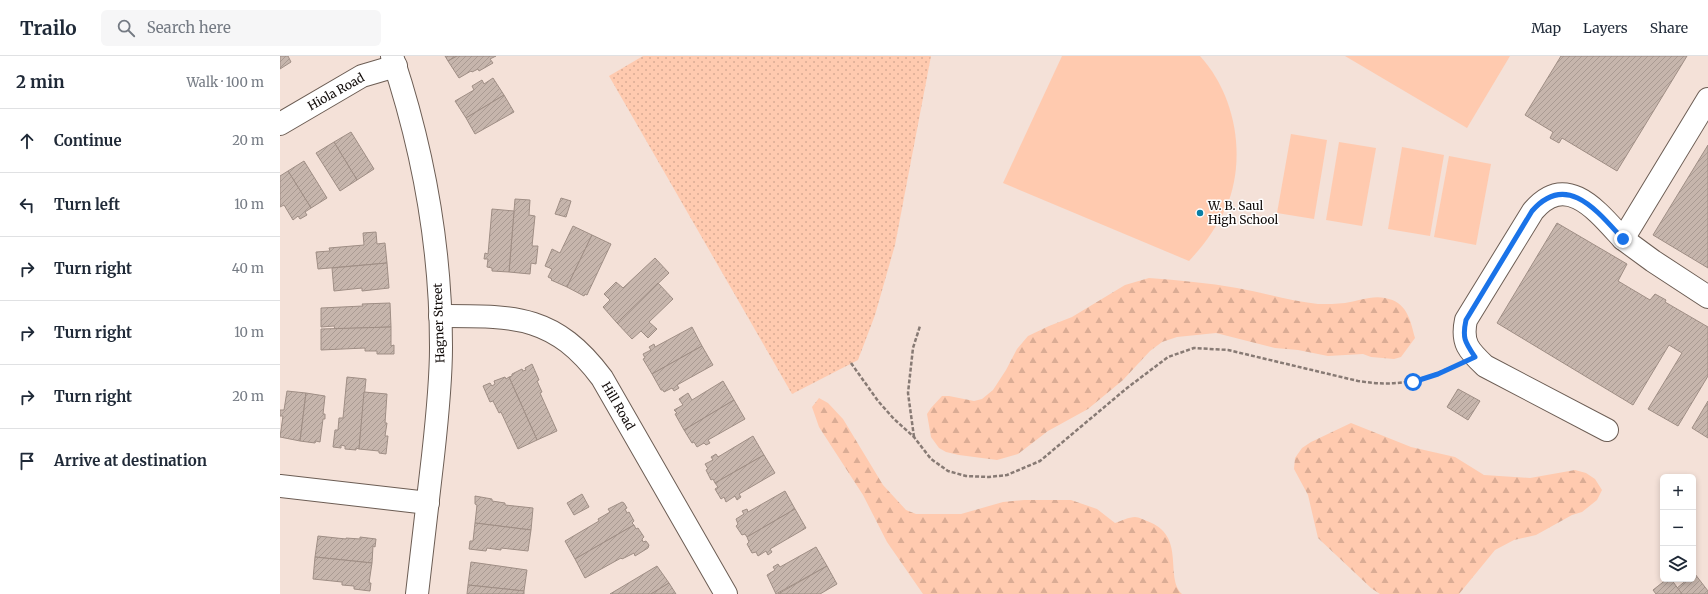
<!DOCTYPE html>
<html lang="en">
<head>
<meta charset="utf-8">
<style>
  :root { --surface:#fff; --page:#f6f6f7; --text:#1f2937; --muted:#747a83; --line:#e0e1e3 }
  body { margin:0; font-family:Merriweather,serif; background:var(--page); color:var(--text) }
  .controls { position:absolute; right:12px; bottom:12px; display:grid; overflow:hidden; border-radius:6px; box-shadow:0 2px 6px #0003 }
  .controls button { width:36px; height:36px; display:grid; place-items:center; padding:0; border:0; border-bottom:1px solid var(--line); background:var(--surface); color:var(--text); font:20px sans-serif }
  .stop { position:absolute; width:12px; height:12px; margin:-9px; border:3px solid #1a73e8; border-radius:50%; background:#fff }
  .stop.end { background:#1a73e8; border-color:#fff; box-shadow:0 1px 4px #0008 }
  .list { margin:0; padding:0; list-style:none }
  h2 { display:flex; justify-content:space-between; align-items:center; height:52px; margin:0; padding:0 16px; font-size:17px }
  h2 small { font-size:13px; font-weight:400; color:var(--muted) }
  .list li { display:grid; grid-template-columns:26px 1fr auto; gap:12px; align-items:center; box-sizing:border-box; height:64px; padding:0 16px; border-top:1px solid var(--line) }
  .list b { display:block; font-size:15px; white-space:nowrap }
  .list em { font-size:13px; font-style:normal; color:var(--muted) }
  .icon { flex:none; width:22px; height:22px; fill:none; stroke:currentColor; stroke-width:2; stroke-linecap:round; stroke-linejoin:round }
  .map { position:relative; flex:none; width:1428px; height:538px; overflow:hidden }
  header { display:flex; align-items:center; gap:24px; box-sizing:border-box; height:56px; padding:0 20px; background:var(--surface); border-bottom:1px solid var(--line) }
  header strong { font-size:19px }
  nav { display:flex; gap:22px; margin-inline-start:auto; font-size:14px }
  .search { width:280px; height:36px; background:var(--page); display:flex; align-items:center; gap:10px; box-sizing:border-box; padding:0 14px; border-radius:6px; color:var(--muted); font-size:15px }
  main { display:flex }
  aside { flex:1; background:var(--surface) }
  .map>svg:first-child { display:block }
  .green { fill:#ffcaaf }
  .forest { fill:url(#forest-firs) }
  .garden { fill:url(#garden-dots) }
  .building { fill:url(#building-hatch); stroke:#9f8e85 }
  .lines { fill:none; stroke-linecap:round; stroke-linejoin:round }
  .minor-casing { stroke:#6c5d54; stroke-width:24 }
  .path { stroke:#877a74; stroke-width:2.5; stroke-dasharray:4 2; stroke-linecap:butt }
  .minor { stroke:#fff; stroke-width:22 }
  .route { stroke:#1a73e8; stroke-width:5 }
  .poi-dot { fill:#087ea5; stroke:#fff; stroke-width:1.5 }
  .labels { text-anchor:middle; stroke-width:3; stroke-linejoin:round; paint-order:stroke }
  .street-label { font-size:12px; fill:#100a08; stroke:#fff }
  .poi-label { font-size:12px; fill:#100a08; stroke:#fff; text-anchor:start }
</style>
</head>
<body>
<header>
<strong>Trailo</strong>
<div class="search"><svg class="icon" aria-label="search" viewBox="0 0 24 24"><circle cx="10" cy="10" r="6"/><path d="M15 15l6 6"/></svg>Search here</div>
<nav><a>Map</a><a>Layers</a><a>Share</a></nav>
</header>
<main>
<aside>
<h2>2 min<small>Walk · 100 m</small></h2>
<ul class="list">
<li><svg class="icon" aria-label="ahead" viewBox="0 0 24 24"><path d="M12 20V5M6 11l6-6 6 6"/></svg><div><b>Continue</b></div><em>20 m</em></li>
<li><svg class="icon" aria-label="left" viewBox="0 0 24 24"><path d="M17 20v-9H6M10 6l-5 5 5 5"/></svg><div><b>Turn left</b></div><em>10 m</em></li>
<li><svg class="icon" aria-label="right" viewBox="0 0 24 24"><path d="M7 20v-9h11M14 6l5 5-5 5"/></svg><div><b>Turn right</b></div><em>40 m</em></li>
<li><svg class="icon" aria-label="right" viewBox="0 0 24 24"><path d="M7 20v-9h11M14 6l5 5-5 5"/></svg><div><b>Turn right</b></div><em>10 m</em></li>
<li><svg class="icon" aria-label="right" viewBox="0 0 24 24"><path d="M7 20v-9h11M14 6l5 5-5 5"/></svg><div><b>Turn right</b></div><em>20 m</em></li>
<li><svg class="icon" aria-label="arrive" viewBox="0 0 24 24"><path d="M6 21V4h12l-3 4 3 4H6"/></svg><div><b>Arrive at destination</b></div></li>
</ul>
</aside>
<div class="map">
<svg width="1428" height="538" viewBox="0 0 1428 538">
  <defs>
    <pattern id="forest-firs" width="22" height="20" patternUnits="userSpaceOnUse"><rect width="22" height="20" fill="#ffcaaf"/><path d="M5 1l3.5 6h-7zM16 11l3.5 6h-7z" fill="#daac95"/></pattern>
    <pattern id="garden-dots" width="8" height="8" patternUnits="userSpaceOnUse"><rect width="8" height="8" fill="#ffcaaf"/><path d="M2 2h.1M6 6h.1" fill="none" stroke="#daac95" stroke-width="1.8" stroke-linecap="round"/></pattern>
    <pattern id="building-hatch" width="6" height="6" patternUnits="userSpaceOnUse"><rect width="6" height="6" fill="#c6b5ac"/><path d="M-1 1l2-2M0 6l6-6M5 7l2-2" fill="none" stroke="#a99a92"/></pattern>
  </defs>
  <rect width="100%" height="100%" fill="#f4e1d8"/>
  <g class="green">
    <path d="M782 0H920C956 39 967 103 946 152 936 172 924 189 909 205L723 127Z"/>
    <polygon points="1065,0 1230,0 1187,72"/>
    <polygon points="1011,78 1047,84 1034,163 997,157"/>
    <polygon points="1059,86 1096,92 1082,170 1046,164"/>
    <polygon points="1122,91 1164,99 1150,180 1108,173"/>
    <polygon points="1169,100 1211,108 1196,189 1154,181"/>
  </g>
  <g class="forest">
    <path d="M869 222C899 224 928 227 957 232 985 237 1010 245 1038 248 1047 248 1057 248 1065 247 1078 245 1092 239 1105 242 1127 246 1130 263 1135 282L1121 301 1114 303 1091 301 1083 298 1048 300 1018 294 995 292 936 277 897 281 882 286 870 295 843 324 808 353 768 375 738 398 717 404 679 399 666 396 659 392 651 381 647 358 651 352 662 340H669L694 345 702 343 713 334 726 314 737 293 748 280 769 270 792 261 845 229Z"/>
    <path d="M539 342 548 347 563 363 603 429 626 454 636 458H681L723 446 744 444H791L817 453 835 467C841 465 849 461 855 461 859 461 864 464 867 465 907 479 884 521 902 538H643L607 486 583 439 539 371 532 351Z"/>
    <polygon points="1071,367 1131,391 1175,401 1204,419 1250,422 1295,414 1306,417 1315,423 1322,434 1317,444 1302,456 1292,459 1256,479 1234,484 1215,494 1179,538 1100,538 1091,532 1038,482 1028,439 1014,413 1015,402 1022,392 1031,386"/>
  </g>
  <polygon class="garden" points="363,0 651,0 615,189 595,259 578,304 512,338 329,20"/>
  <g class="building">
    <polygon points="0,0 8,0 11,6 0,13"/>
    <polygon points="165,0 177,0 168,5"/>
    <polygon points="177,0 216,0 210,3 213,7 199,15 198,13 192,16 191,15 179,22 168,5"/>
    <polygon points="1281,0 1407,0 1337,115 1282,82 1279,87 1270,82 1273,76 1245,59"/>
    <polygon points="213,22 224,39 186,62 175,45 194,34 192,30 202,24 204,28"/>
    <polygon points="224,39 234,56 195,78 186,62"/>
    <polygon points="71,76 94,113 77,124 54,86"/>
    <polygon points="54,86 77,124 60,135 36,97"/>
    <polygon points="1428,89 1428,212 1373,179"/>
    <polygon points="24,105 47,142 31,152 8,115"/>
    <polygon points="8,115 31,152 25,156 27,159 20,163 18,160 13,164 4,149 0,151 0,120"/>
    <polygon points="281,142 291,145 286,161 275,158"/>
    <polygon points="235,143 250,144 249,159 255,160 252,190 258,190 256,208 251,207 250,218 229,216"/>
    <polygon points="212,153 234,155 229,216 212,215 212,212 207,211 208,203 204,203 205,197 208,198"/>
    <polygon points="1277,167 1347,208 1338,225 1370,244 1375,238 1386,244 1385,246 1428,271 1428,320 1398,370 1368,353 1402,297 1389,289 1353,349 1217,267"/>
    <polygon points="293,170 312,179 287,231 271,224 272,223 268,221 272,213 265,210 272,193 280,197"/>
    <polygon points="96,176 97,188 105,187 107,207 38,213 36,196 50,195 49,192 84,189 83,177"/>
    <polygon points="312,179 331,188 307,239 305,238 304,240 287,231"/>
    <polygon points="375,202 389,217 337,267 323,251 330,244 324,238 336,226 343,232"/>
    <polygon points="107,207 109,232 82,235 82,232 54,235 52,212"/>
    <polygon points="378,227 393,243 369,266 377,273 368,282 361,275 352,283 337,267"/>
    <polygon points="110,247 111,271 55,273 54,270 41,271 41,252 83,250 82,248"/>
    <polygon points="111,271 111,290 114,289 114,298 97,298 97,295 85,295 85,292 41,294 41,273"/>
    <polygon points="412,271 422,290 372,318 363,303 365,302 363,298 371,294 369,291 374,288 375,291"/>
    <polygon points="422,290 433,309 397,329 399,332 394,335 392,332 384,336 383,334 381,334 372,318"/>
    <polygon points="252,308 259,324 257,325 262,336 260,337 277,375 257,384 229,321 232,320 232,318 242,313 243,315 246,314 245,312"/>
    <polygon points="67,321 86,323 79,393 76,392 76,394 65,393 65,390 61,389 61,392 53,391 55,374 58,374 59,362 63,362"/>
    <polygon points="225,321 226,323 229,321 257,384 238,393 221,356 219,357 213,345 210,346 203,330 210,327 212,330 215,328 214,325"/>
    <polygon points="443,325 454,344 404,374 395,358 397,357 394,354 403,349 399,343 408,337 412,344"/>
    <polygon points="1178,333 1200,345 1188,364 1167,351"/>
    <polygon points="7,335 26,337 20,385 0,381 3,360 0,360 0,354 4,354"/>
    <polygon points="84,336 107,338 105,367 107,367 105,380 108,380 106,398 99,397 99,395 79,393"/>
    <polygon points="26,337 45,340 43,358 45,358 45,363 43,363 40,386 36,385 35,387 20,385"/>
    <polygon points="454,344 465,363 428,384 430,387 426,389 424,387 417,391 414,386 412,387 404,374"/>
    <polygon points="1428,345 1428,382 1412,372"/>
    <polygon points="473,380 484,399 435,427 433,423 431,424 426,414 428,413 425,408 433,404 431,401 436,398 438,401"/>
    <polygon points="484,399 495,417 459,438 461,441 457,444 455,440 446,446 444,441 441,443 435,433 438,431 435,427"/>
    <polygon points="505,435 515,453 467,481 465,478 462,479 456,470 458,468 456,463 464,458 462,455 467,453 468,456"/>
    <polygon points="302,438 309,451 294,459 287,447"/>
    <polygon points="195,440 212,443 212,445 225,447 225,449 253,452 251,474 195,467 197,449 195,448"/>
    <polygon points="342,446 344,447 347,452 345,453 347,457 349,456 354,465 352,467 354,469 295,503 285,485 319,465 318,463 330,456 328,453"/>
    <polygon points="515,453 526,472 490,493 492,496 488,499 486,495 478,500 476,496 472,497 467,488 469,486 467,481"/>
    <polygon points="195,467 251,474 248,495 221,492 221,494 207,492 206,495 189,493 190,485 193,485"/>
    <polygon points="354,469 356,473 358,472 364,481 362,483 363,486 366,485 369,489 368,492 355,500 354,497 342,503 341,502 305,522 295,503"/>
    <polygon points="38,480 66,483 66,482 80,483 80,481 96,483 95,491 93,490 92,507 35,501"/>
    <polygon points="536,491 547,510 496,538 487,519 495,514 493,511 498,508 500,511"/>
    <polygon points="35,501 92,507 89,527 91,527 90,535 74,533 74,530 62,529 62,526 33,523"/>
    <polygon points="191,506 247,514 244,535 188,529"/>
    <polygon points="377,510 389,527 371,538 330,538"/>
    <polygon points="547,510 557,528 540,538 498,538"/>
    <polygon points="1415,518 1428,535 1428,538 1402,538 1397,532 1408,523 1413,523"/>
    <polygon points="1387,523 1391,523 1402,538 1376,538 1373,534"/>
    <polygon points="389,527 396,538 371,538"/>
    <polygon points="188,529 244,535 244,538 187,538"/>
  </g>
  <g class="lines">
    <defs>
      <g id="minor">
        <path d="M112 0C143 93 161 194 161 291 161 327 157 364 153 400 148 446 142 492 137 538"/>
        <polyline points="0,68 82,20 116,10"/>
        <polyline points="1343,183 1373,205 1428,241"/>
        <path d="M160 260C234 260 274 258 322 322L446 538"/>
        <path d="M1327 374 1205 310C1189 295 1181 287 1186 264L1253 155C1287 115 1318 156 1343 183L1428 43"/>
        <polyline points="0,430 148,447"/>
      </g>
    </defs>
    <use href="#minor" class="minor-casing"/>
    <g class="path">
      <path d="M571 307 598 345 614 363 634 381 651 403 668 415 686 420 709 421 727 419 760 405 847 332 888 301 914 292 948 294 1078 325C1116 331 1139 326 1174 310"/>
      <polyline points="634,381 628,337 633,292 640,270"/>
    </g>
    <use href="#minor" class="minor"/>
  </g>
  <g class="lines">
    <path class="route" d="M1133 326 1158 318 1195 301C1185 286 1182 282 1186 264L1252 155C1287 115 1318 156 1343 183"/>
  </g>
  <circle class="poi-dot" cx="920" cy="157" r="4"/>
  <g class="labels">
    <g class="street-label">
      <text transform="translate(56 36) rotate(-29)" y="4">Hiola Road</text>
      <text transform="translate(159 267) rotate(-92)" y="4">Hagner Street</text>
      <text transform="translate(338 350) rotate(60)" y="4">Hill Road</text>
    </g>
    <g class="poi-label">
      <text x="928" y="154">W. B. Saul<tspan x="928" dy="14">High School</tspan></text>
    </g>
  </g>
</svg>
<div class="controls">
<button>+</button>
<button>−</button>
<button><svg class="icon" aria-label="layers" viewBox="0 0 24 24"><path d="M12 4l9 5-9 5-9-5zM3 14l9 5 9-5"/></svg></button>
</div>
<div class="stop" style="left:1133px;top:326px"></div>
<div class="stop end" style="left:1343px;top:183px"></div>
</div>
</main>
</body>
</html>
